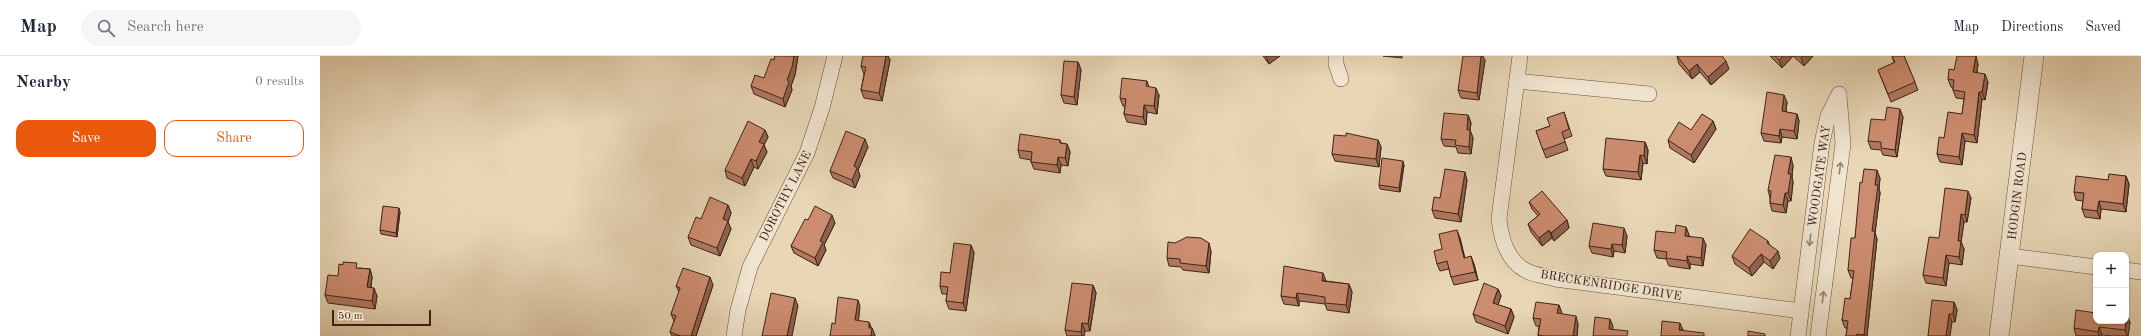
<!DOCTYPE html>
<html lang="en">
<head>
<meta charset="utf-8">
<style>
  :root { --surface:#fff; --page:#f6f6f7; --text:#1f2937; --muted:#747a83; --line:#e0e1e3; --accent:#ea580c }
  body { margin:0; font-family:"Old Standard TT",serif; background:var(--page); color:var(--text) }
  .controls { position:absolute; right:12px; bottom:12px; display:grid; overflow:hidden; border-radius:8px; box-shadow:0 1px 3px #0004 }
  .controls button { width:36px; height:36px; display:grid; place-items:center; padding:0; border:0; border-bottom:1px solid var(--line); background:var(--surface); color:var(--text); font:20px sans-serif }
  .scale { position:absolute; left:12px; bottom:10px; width:99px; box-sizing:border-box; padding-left:4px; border:2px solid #3e231a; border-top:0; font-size:11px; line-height:14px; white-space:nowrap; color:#3e231a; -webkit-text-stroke:3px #f0e4cf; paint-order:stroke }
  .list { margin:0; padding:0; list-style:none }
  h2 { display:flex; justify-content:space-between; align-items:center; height:52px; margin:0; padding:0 16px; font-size:17px }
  h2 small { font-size:13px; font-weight:400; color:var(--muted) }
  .actions { display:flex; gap:8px; padding:12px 16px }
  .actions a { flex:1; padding:9px 0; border:1px solid var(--accent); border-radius:12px; text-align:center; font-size:14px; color:var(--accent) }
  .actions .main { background:var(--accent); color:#fff }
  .icon { flex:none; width:22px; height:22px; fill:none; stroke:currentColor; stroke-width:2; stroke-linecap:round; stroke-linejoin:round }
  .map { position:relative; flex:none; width:1821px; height:280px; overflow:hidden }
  header { display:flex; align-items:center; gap:24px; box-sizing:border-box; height:56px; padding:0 20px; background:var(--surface); border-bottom:1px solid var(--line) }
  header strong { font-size:19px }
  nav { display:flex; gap:22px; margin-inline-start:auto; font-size:14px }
  .search { width:280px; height:36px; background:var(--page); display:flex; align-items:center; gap:10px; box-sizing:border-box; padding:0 14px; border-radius:22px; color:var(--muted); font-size:15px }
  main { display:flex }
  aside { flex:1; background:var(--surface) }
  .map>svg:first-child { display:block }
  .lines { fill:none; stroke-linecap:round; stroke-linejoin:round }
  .minor-casing { stroke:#685041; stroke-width:16 }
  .tertiary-casing { stroke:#685041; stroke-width:20 }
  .minor { stroke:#f0e4cf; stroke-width:15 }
  .tertiary { stroke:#f0e4cf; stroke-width:19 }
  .wall { fill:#af785f; stroke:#3e231a }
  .shaded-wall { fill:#8f624e; stroke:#3e231a }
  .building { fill:#cc8c6f; stroke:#3e231a }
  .oneway { stroke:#978474 }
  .labels { text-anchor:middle; stroke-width:3; stroke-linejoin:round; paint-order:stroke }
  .street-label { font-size:12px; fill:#3e231a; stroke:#f0e4cf }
</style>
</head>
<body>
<header>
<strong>Map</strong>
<div class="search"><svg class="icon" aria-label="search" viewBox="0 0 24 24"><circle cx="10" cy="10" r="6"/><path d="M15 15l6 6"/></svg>Search here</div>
<nav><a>Map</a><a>Directions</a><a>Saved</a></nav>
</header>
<main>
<aside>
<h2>Nearby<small>0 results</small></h2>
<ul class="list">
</ul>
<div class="actions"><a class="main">Save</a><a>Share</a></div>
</aside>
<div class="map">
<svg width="1821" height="280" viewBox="0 0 1821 280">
  <rect width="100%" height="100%" fill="#e8d6b5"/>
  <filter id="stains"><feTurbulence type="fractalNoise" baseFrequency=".005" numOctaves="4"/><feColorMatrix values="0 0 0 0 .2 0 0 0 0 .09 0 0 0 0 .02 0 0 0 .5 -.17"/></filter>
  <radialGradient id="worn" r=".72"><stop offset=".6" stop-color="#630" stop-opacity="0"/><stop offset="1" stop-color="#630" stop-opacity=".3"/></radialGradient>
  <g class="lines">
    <defs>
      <g id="minor">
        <polyline points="1016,0 1016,8 1021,23"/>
        <path d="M1200 0 1179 163C1181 182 1187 204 1205 214 1213 219 1226 220 1235 223L1481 255"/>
        <polyline points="1197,25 1329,38"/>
        <polyline points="1690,200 1776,211"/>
        <polyline points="1806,214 1821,216"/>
        <polyline points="414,280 418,254 430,211 487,97 502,52 515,0"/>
        <polyline points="1478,280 1502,87 1508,60 1519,38"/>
        <polyline points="1498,280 1523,88 1519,39"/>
      </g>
      <polyline id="tertiary" points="1679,280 1714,0"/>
    </defs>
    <use href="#minor" class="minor-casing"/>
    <use href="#tertiary" class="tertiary-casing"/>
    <use href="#minor" class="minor"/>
    <use href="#tertiary" class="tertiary"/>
  </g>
  <g class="wall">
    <polygon points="455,0 478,0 475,19 471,30 472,34 465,51 434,38 431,30 444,22 454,4"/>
    <polygon points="566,0 568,0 570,4 562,45 544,42 541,34 544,18 541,10"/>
    <polygon points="943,0 960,0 949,8"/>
    <polygon points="1063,0 1082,0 1082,2"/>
    <polygon points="1357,0 1409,13 1391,29 1380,16 1372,23 1359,8"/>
    <polygon points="1450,0 1473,0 1462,12"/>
    <polygon points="1473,0 1493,0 1484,10"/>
    <polygon points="1572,0 1584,0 1598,34 1571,46 1558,14 1574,7"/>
    <polygon points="1165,4 1159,44 1141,42 1138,34"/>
    <polygon points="758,6 761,14 757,49 744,47 741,39"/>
    <polygon points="1658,8 1657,17 1668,26 1665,44 1662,43 1657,87 1645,85 1642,109 1620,106 1617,98 1624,82 1642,58 1644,43 1636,42 1633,34 1633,32 1631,31 1628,23 1634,14"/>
    <polygon points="827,25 829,31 839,39 837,58 827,56 826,69 807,66 804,58 805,50 803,50 800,42"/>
    <polygon points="1467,46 1466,56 1477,58 1479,65 1477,83 1462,81 1461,87 1444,85 1441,77"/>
    <polygon points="1244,56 1252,80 1244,83 1248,94 1226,102 1216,75 1230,70"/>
    <polygon points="1148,59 1151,67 1150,74 1153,82 1151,98 1138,97 1136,91 1124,90 1121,83"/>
    <polygon points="1583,61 1577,101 1563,99 1561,94 1551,93 1548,85 1565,64"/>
    <polygon points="1393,65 1396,73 1374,107 1350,92 1348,84"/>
    <polygon points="445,74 448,81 444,89 447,96 438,113 434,111 425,130 407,122 405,114"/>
    <polygon points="740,84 741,87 747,88 750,96 748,110 741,109 740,117 714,113 711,106 711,104 700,102 698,94"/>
    <polygon points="1058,84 1061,91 1059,111 1015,105 1012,98"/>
    <polygon points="1325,86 1328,94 1327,108 1323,107 1321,124 1286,120 1283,113"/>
    <polygon points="548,91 538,114 540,120 535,132 513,122 510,115"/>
    <polygon points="1084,109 1080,136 1060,133 1059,129"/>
    <polygon points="1473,109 1472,121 1473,126 1471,145 1468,145 1466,157 1452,155 1450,147 1450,142 1448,134"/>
    <polygon points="1806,120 1809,128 1806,156 1781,153 1780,163 1765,161 1762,153 1763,145 1756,144 1754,136 1788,124"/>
    <polygon points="1560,122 1559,132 1560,137 1555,177 1557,183 1547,280 1526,280 1527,272 1525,272 1522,264 1530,243 1533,222 1531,222 1528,214 1535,182 1542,127"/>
    <polygon points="1147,124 1141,166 1115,162 1112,154 1120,142"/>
    <polygon points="1651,142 1647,166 1644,166 1641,186 1644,193 1642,209 1629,207 1626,230 1606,227 1603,219"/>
    <polygon points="1209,146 1247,164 1249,172 1234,185 1232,182 1222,190 1211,176 1208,168 1218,160 1212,153"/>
    <polygon points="408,149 411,157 408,166 411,173 400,200 371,189 368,181"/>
    <polygon points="80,156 77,181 61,178 60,174"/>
    <polygon points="488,164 515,167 504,189 506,194 498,210 474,197 471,190"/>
    <polygon points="1366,171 1369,179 1369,180 1386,189 1383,210 1370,208 1370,213 1349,210 1346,203 1337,202 1334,194 1355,177"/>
    <polygon points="1307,180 1305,197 1294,195 1293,201 1272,197 1269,190"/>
    <polygon points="1140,182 1145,202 1154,208 1158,224 1134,229 1131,221 1129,213 1120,215 1117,208 1122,193"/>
    <polygon points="1448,185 1450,190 1460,202 1453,213 1444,206 1432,220 1415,208 1412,200"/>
    <polygon points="651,189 654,197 646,255 629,253 626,245 627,238 622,238 620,230"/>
    <polygon points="891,195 889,217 863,214 861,211 849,210 847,202"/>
    <polygon points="39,212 50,213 52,221 51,232 57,240 55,253 8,247 5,239 18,220"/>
    <polygon points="1006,225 1029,228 1032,236 1029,257 1007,254 1005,248 979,245 979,250 964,248 961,240"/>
    <polygon points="393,229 376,280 352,280 350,276 354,265 351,258 359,236 356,230"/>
    <polygon points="773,229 776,237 770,275 765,275 764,280 747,280 745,274"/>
    <polygon points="1178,233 1181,240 1178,249 1191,253 1194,261 1188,278 1156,266 1153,258"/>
    <polygon points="1634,246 1637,254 1635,266 1632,266 1608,280"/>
    <polygon points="1239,249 1241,258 1258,268 1257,280 1218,280 1219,270 1216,270 1213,262"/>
    <polygon points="1810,266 1808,280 1792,280 1782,279 1781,280 1756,280 1754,272"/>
  </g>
  <g class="shaded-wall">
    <polygon points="474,0 478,0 475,19 471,30 472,34 465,51 463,43 467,24"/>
    <polygon points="566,0 568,0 570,4 562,45 559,37"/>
    <polygon points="946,0 960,0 949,8"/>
    <polygon points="1161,0 1163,0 1165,4 1159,44 1157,37"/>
    <polygon points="1463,0 1473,0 1462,12 1459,4"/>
    <polygon points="1483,0 1493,0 1484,10 1481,2"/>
    <polygon points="1656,0 1658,8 1656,24 1653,16"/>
    <polygon points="1406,5 1409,13 1391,29 1388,21"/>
    <polygon points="758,6 761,14 757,49 754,41"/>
    <polygon points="1377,8 1380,16 1372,23 1369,15"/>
    <polygon points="1665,18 1668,26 1665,44 1662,36"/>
    <polygon points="836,32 839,39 837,58 834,50"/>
    <polygon points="1659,36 1662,43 1657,87 1654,79"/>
    <polygon points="1464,39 1467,46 1465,63 1462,55"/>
    <polygon points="824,49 827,56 826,69 823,61"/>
    <polygon points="1580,53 1583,61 1577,101 1575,94"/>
    <polygon points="1477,58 1479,65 1477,83 1474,75"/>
    <polygon points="1148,59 1151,67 1150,74 1153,82 1151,98 1149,91 1147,74"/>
    <polygon points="1393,65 1396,73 1374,107 1371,99"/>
    <polygon points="1460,73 1462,81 1461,87 1459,80"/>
    <polygon points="445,74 448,81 444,89 447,96 438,113 436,105 439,86"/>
    <polygon points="1642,77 1645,85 1642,109 1639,101"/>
    <polygon points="545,83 548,91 538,114 540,120 535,132 532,124 534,110"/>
    <polygon points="1058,84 1061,91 1059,111 1056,103"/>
    <polygon points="1325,86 1328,94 1327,108 1324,100"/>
    <polygon points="747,88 750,96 748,110 745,102"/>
    <polygon points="1320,99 1323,107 1321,124 1318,116"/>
    <polygon points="738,101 741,109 740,117 737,109"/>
    <polygon points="1471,101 1473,109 1472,121 1473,126 1471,145 1468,137 1468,118"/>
    <polygon points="431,103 434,111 425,130 422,122"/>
    <polygon points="1083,105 1084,109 1080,136 1079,132"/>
    <polygon points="1557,114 1560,122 1559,132 1560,137 1555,177 1557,183 1547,280 1544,280 1544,279 1555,129"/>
    <polygon points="1145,116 1147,124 1141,166 1138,158"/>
    <polygon points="1806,120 1809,128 1806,156 1803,148"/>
    <polygon points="1648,135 1651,142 1647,166 1645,159"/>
    <polygon points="1465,137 1468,145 1466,157 1463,149"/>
    <polygon points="1779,145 1781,153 1780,163 1777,155"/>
    <polygon points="408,149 411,157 408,166 411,173 400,200 397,192 403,163"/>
    <polygon points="79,152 80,156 77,181 76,177"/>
    <polygon points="1641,158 1644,166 1641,186 1644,193 1642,209 1639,201 1638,185"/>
    <polygon points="512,159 515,167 504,189 506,194 498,210 495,202 500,185"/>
    <polygon points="1247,164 1249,172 1234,185 1231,177"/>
    <polygon points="1366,171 1369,179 1368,187 1365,180"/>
    <polygon points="1304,172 1307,180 1305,197 1302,189"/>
    <polygon points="1137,174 1140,182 1146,210"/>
    <polygon points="1229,174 1232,182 1222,190 1219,182"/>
    <polygon points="1383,182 1386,189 1383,210 1381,202"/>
    <polygon points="889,187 891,195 889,217 886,210"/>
    <polygon points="1292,188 1294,195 1293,201 1291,193"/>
    <polygon points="651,189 654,197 646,255 643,247"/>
    <polygon points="1458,195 1460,202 1453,213 1450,205"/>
    <polygon points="1441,198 1444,206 1432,220 1429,212"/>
    <polygon points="1626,199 1629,207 1626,230 1623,222"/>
    <polygon points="1151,200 1154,208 1158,224 1155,216"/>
    <polygon points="1367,200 1370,208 1370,213 1367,205"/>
    <polygon points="50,213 52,221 50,239 47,231"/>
    <polygon points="1003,217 1006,225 1002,225"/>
    <polygon points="390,221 393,229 376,280 371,280"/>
    <polygon points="1029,228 1032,236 1029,257 1026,249"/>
    <polygon points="773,229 776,237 770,275 768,268"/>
    <polygon points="54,232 57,240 55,253 52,245"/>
    <polygon points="1178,233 1181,240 1176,255 1173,247"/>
    <polygon points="977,237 979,245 979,250 976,242"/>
    <polygon points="475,242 478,250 472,280 467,280"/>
    <polygon points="538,244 540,250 538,271 535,264"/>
    <polygon points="1634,246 1637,254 1635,266 1633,258"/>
    <polygon points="1239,249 1242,257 1240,265 1237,257"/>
    <polygon points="1191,253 1194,261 1188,278 1185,270"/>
    <polygon points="1629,258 1632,266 1630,280 1626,280"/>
    <polygon points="1807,258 1810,266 1808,280 1807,280 1805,274"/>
    <polygon points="1256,260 1258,268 1257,280 1253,280"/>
    <polygon points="1290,263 1293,270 1292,280 1289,273"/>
    <polygon points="549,266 552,273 549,272"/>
    <polygon points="762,267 765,275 764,280 762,280 761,276"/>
    <polygon points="1360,267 1363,274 1359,274"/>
    <polygon points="1779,271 1782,279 1781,280 1779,280 1778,276"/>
    <polygon points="552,272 555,279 555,280 551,280"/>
  </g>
  <g class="building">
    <polygon points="455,0 474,0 472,11 467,24 469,26 463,43 431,30 435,19 444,22 451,3 454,4"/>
    <polygon points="543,0 566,0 559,37 541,34 546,11 541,10"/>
    <polygon points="1143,0 1161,0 1157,37 1138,34"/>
    <polygon points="1357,0 1402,0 1406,5 1388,21 1377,8 1369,15"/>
    <polygon points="1455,0 1463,0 1459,4"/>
    <polygon points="1572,0 1584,0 1595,26 1568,38 1558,14 1575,6"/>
    <polygon points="1637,0 1656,0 1653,16 1665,18 1662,36 1659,36 1654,79 1642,77 1639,101 1617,98 1619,81 1624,82 1628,56 1642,58 1645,36 1633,34 1634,24 1628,23 1629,13 1634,14"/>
    <polygon points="744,5 758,6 754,41 741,39"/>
    <polygon points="802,22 827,25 826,30 836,32 834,50 824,49 823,61 804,58 806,43 800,42"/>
    <polygon points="1447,36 1464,39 1462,55 1477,58 1474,75 1460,73 1459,80 1441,77"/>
    <polygon points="1567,51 1580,53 1575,94 1561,92 1561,86 1548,85 1551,63 1565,64"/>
    <polygon points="1244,56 1249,73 1242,76 1245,86 1223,94 1216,75 1230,70 1227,62"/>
    <polygon points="1124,57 1148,59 1147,74 1150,74 1149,91 1135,89 1136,84 1121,83"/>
    <polygon points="1382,58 1393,65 1371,99 1348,84 1359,66 1371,74"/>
    <polygon points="428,65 445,74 439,86 444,88 436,105 431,103 422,122 405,114"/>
    <polygon points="526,75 545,83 534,110 537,112 532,124 510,115"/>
    <polygon points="1026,77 1058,84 1056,103 1012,98 1014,79 1026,80"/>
    <polygon points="700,78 740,84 740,87 747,88 745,102 738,101 737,109 711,106 712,96 698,94"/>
    <polygon points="1286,82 1325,86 1324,100 1320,99 1318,116 1283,113"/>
    <polygon points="1455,99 1471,101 1468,118 1471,118 1468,137 1465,137 1463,149 1450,147 1451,135 1448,134"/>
    <polygon points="1062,102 1083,105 1079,132 1059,129"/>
    <polygon points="1125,113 1145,116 1138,158 1112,154 1114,141 1120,142"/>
    <polygon points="1544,113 1557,114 1555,129 1558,129 1552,175 1555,175 1544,279 1537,278 1536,280 1526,280 1528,265 1522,264 1525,242 1530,243 1534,215 1528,214 1531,182 1535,182 1540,126 1542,127"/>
    <polygon points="1789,118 1806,120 1803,148 1779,145 1777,155 1762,153 1764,137 1754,136 1756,120 1788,124"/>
    <polygon points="1625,132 1648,135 1645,159 1641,158 1638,185 1641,185 1639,201 1626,199 1623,222 1603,219 1609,181 1619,182"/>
    <polygon points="1222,135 1247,164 1231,177 1229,174 1219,182 1208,168 1220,158 1209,146"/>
    <polygon points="390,141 408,149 403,163 408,165 397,192 368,181 376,161 381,163"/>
    <polygon points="63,150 79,152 76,177 60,174"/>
    <polygon points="495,150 512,159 500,185 503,186 495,202 471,190 485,163 488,164"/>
    <polygon points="1273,167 1304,172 1302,189 1292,188 1291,193 1269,190"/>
    <polygon points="1356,169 1366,171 1365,180 1383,182 1381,202 1367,200 1367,205 1346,202 1347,196 1334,194 1336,175 1355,177"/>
    <polygon points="1430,173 1448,185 1447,187 1458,195 1450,205 1441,198 1429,212 1412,200"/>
    <polygon points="1137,174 1144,202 1151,200 1155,216 1131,221 1127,205 1117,208 1114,195 1122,193 1119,178"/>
    <polygon points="867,181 881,182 889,187 886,210 860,207 860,203 847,202 848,186 855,187"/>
    <polygon points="634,187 651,189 643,247 626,245 628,231 620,230 621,216 630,217"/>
    <polygon points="23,206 37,207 36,212 50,213 47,231 54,232 52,245 5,239 8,219 18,220 19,208 23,209"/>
    <polygon points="964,210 1003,217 1002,225 1029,228 1026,249 1005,247 1005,241 977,237 976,242 961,240"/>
    <polygon points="363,212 390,221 371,280 361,280 350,276 356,260 351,258 360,232 356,230"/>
    <polygon points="752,227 773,229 768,268 762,267 761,276 745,274"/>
    <polygon points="1164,227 1178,233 1173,247 1191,253 1185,270 1153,258"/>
    <polygon points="451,237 475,242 467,280 442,280"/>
    <polygon points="518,241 538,244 535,264 549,266 549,272 552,272 551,280 510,280 512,267 515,268"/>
    <polygon points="1612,244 1634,246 1633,258 1629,258 1626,280 1608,280"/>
    <polygon points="1216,246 1239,249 1237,257 1256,260 1253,280 1224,280 1218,279 1221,263 1213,262"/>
    <polygon points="1756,254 1776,257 1776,265 1806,265 1806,258 1807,258 1805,274 1779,271 1778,276 1754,272"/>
    <polygon points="1275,261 1290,263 1289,273 1308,275 1307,280 1273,280"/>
    <polygon points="1342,265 1360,267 1359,274 1384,277 1384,280 1341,280"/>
    <polygon points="1428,275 1445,278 1445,280 1428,280"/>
  </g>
  <defs><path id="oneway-shaft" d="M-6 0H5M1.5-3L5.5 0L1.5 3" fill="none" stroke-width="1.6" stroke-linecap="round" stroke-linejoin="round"/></defs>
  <g class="oneway">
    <use href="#oneway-shaft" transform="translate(1520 112) rotate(-83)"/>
    <use href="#oneway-shaft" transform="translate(1490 184) rotate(97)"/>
    <use href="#oneway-shaft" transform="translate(1503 241) rotate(-83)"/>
  </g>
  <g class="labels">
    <g class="street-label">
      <text transform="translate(1499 120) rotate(-82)" y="4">WOODGATE WAY</text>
      <text transform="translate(465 140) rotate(-63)" y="4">DOROTHY LANE</text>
      <text transform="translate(1697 140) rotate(-83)" y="4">HODGIN ROAD</text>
      <text transform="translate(1291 229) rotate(9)" y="4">BRECKENRIDGE DRIVE</text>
    </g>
  </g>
  <rect width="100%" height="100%" filter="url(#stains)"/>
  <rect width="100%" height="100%" fill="url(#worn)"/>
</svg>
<div class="controls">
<button>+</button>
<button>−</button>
</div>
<div class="scale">50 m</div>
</div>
</main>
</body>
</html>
